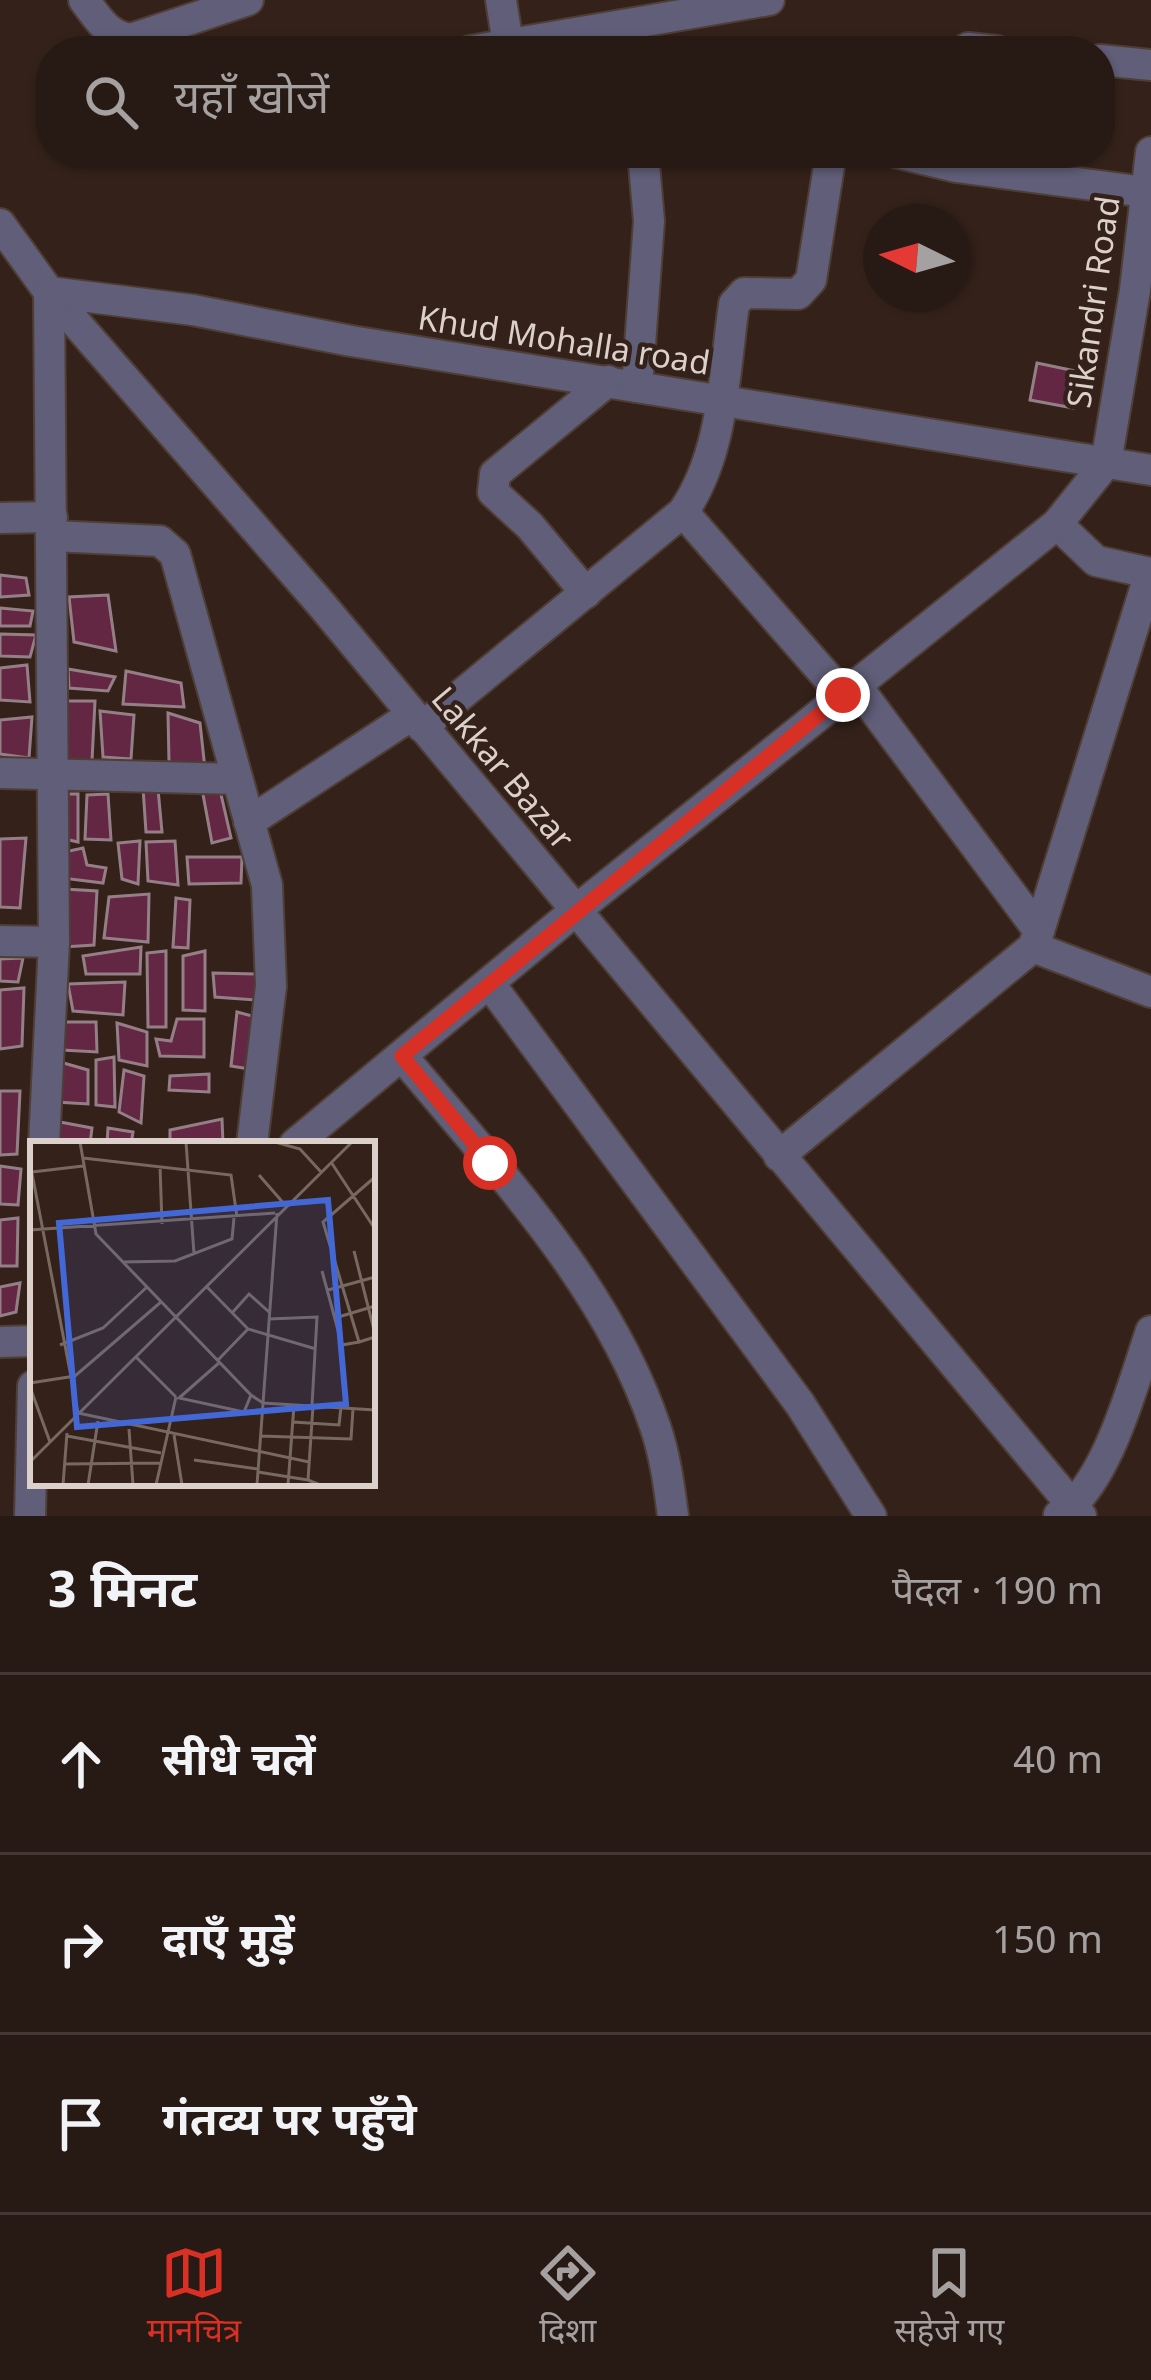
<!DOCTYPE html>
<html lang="hi">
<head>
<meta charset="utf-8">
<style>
  :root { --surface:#271a14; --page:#2f231d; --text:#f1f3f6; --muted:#a4a1a0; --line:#433834; --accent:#d93025 }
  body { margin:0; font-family:Georgia,"Noto Sans Devanagari",serif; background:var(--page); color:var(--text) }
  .compass { position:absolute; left:863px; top:204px; width:108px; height:108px; border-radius:50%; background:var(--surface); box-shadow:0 3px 9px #0004; rotate:275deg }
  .stop { position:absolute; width:36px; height:36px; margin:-27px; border:9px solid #d93025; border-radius:50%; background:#fff }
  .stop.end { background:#d93025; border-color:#fff; box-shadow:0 3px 12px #0008 }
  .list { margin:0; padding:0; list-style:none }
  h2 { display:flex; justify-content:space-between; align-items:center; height:156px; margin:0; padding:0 48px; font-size:51px }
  h2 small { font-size:39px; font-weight:400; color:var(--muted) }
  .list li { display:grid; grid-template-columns:78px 1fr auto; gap:36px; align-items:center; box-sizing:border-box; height:180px; padding:0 48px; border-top:3px solid var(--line) }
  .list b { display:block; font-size:45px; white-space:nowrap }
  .list em { font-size:39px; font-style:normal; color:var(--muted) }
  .icon { flex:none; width:66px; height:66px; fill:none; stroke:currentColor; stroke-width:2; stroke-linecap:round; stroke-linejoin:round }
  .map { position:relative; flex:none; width:1151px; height:1516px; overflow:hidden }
  .search { position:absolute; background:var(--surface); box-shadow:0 3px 9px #0004; left:36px; right:36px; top:36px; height:132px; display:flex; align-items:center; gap:30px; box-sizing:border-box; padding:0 42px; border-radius:48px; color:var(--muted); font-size:45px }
  .sheet { height:696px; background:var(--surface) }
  nav { display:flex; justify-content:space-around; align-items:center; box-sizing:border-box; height:168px; border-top:3px solid var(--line); background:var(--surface); font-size:33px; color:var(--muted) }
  nav a { display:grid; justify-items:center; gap:6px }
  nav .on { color:var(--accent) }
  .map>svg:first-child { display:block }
  .building { fill:#632744; stroke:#957f87; stroke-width:3 }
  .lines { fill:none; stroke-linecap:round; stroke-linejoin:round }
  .minor-casing { stroke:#4f3e36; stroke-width:34 }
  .minor { stroke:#605e78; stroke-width:30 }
  .route { stroke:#d93025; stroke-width:15 }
  .labels { text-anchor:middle; stroke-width:9; stroke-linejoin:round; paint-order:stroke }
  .street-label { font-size:33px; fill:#dcd0cb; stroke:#34221a }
  .inset-road { fill:none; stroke:#776861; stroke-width:3 }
  .view { fill:#4368d5; fill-opacity:0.15; stroke:#4368d5; stroke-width:6 }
  .inset-edge { fill:none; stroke:#dcd0cb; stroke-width:6 }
</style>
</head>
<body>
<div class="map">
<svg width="1151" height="1516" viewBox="0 0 1151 1516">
  <rect width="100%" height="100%" fill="#34221a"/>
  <g class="building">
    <polygon points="1037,363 1080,372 1073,408 1030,400"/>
    <polygon points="0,575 26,578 29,595 0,597"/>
    <polygon points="108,595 116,651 74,642 69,597"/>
    <polygon points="0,608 33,611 30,626 0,626"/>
    <polygon points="0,634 36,635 30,657 0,656"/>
    <polygon points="27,665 30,702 0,700 0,668"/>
    <polygon points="68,669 115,677 108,691 69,688"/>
    <polygon points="126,671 181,683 184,707 123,704"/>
    <polygon points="67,701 95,701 92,761 66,764"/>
    <polygon points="100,711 134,715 131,759 103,757"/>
    <polygon points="168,713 200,723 205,769 169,762"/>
    <polygon points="32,717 29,758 0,754 0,720"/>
    <polygon points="143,788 158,789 162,832 146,832"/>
    <polygon points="202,789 220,790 231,838 212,843"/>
    <polygon points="65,794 78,794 78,842 65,839"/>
    <polygon points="108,794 111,840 85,839 87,795"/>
    <polygon points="26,838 20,908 0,907 0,839"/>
    <polygon points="140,841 138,884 122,879 118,843"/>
    <polygon points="175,841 178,885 148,881 146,842"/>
    <polygon points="83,848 87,865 106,868 103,883 62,878 60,853"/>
    <polygon points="187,857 242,857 241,883 189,884"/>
    <polygon points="64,889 97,891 94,945 64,947"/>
    <polygon points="149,894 148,942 104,938 109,897"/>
    <polygon points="176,898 190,900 188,948 173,947"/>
    <polygon points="141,947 140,974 86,974 83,956"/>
    <polygon points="166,951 166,1027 148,1027 147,953"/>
    <polygon points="205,951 205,1011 183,1010 183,956"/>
    <polygon points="23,958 18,982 0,981 0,959"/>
    <polygon points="213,973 261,974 255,1000 215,997"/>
    <polygon points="125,982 123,1015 73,1011 68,984"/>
    <polygon points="24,988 22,1046 0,1049 0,990"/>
    <polygon points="237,1012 256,1017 249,1069 231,1066"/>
    <polygon points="177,1019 204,1019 204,1057 160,1056 156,1039 171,1041"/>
    <polygon points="58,1022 96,1022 97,1052 62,1050"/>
    <polygon points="117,1023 147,1032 147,1066 119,1060"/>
    <polygon points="114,1057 115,1107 96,1105 96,1060"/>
    <polygon points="60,1062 88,1070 88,1104 56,1102"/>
    <polygon points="124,1070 144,1076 141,1123 119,1112"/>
    <polygon points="209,1074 209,1092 169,1090 170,1076"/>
    <polygon points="0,1091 20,1091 17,1154 0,1155"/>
    <polygon points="222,1119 223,1144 170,1144 170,1130"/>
    <polygon points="60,1122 92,1128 90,1144 56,1144"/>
    <polygon points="108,1128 133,1132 131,1144 107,1144"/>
    <polygon points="0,1166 21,1169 18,1205 0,1204"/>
    <polygon points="18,1218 17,1266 0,1266 0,1220"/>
    <polygon points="20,1283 16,1312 0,1316 0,1287"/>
  </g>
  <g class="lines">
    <defs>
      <g id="minor">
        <path d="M84 0C98 18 107 36 131 39L248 0"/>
        <polyline points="501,0 508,44"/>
        <polyline points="968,48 997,51"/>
        <polyline points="470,51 769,0"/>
        <polyline points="1100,60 1151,65"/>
        <polyline points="898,153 956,167 1145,192"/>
        <polyline points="0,224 49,292 321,604 1081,1516"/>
        <polyline points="49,292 193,310 351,341 1151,470"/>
        <polyline points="637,387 649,221 643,153"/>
        <polyline points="683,512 843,695"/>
        <polyline points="0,518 52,517"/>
        <polyline points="52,536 160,541 175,554 267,885 271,986 252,1144"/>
        <polyline points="586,593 530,526 493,492 495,474 608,381"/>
        <polyline points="855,684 1039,931 1150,573 1096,561 1057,524"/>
        <path d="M422 727 683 512C724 453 724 374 734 304L744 293 798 294 811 280 831 153"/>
        <polyline points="0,773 237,779"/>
        <polyline points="249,822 412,715"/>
        <polyline points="0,941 54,942"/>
        <polyline points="1033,947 1151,992"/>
        <polyline points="490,984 800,1404 871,1516"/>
        <path d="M402 1056C496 1169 607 1284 655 1426 665 1455 669 1485 673 1516"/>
        <polyline points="44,1144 54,942 49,292"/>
        <polyline points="295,1144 575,911 1057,524 1106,463 1135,290 1151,152"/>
        <polyline points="779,1156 1033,947 1039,931"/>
        <polyline points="0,1342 33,1341"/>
        <path d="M1059 1515C1107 1486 1133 1383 1151 1331"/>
        <polyline points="30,1516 33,1386"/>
      </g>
    </defs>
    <use href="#minor" class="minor-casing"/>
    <use href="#minor" class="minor"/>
  </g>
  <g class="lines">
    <polyline class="route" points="490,1163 402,1056 843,695"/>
  </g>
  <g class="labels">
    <g class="street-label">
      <text transform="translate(1093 302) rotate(-82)" y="12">Sikandri Road</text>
      <text transform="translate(564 340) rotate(9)" y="12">Khud Mohalla road</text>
      <text transform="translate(503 768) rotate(50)" y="12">Lakkar Bazar</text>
    </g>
  </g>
  <g transform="translate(30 1141)">
    <rect width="345" height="345" fill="#34221a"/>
    <path class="inset-road" d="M50 1 66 93 221 254 233 262 345 269M156 1 164 113M245 1 270 8 291 31M53 17 201 34 207 76M301 21 345 88M0 22 48 272 279 321M130 25 132 83M2 31 53 25M229 34 256 65M345 36 293 81 329 201 345 196M0 89 245 72M324 110 345 193M93 121 145 120 202 98 204 77M292 130 312 204 329 201M176 145 218 188 286 208M298 149 345 136M202 172 219 153 239 171M305 177 345 165M239 178 287 176 282 264M30 204 73 187 117 146M105 215 146 256M188 219 218 188M190 221 149 257 214 271 221 254M0 242 45 235 131 161M0 246 20 301M283 265 278 339 290 344M263 281 309 284 311 266M99 288 103 344M144 294 152 344M37 295 131 312M230 295 321 298 323 268M164 319 228 328M0 321 322 1M35 323 130 322M228 331 278 339M33 344 37 292M58 344 68 280M126 344 146 256M227 344 247 72M258 344 264 264"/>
    <path class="view" d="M298 59 316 263 47 286 29 82Z"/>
    <rect width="345" height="345" class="inset-edge"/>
  </g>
</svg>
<svg class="compass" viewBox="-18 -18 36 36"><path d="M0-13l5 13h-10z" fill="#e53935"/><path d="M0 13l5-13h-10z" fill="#a4a1a0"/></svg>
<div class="stop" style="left:490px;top:1163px"></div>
<div class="stop end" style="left:843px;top:695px"></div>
<div class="search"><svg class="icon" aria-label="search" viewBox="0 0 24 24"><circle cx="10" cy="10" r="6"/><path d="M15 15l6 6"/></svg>यहाँ खोजें</div>
</div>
<section class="sheet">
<h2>3 मिनट<small>पैदल · 190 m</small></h2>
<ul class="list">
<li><svg class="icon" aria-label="ahead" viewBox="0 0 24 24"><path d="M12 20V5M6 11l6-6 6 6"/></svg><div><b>सीधे चलें</b></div><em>40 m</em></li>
<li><svg class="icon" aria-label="right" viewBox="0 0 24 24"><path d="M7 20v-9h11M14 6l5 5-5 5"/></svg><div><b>दाएँ मुड़ें</b></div><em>150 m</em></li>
<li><svg class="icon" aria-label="arrive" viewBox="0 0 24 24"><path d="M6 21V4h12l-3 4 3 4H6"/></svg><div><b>गंतव्य पर पहुँचे</b></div></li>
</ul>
</section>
<nav>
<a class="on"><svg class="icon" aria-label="map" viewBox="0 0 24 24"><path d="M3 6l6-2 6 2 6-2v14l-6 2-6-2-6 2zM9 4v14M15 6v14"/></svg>मानचित्र</a>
<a><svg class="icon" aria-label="directions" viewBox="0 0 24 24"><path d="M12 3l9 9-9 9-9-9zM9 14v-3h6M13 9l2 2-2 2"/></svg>दिशा</a>
<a><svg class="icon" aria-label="saved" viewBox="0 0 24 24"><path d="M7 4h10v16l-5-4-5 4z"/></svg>सहेजे गए</a>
</nav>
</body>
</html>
